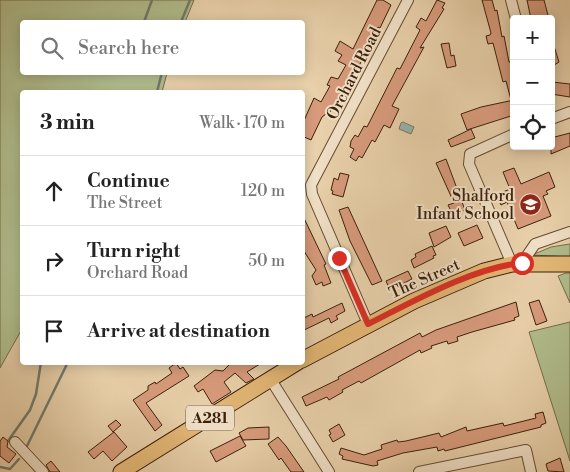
<!DOCTYPE html>
<html lang="en">
<head>
<meta charset="utf-8">
<style>
  :root { --surface:#fff; --page:#f2f2f2; --text:#222; --muted:#767676; --line:#e0e0e0 }
  body { margin:0; font-family:"Libre Bodoni",serif; background:var(--page); color:var(--text) }
  .controls { position:absolute; right:15px; top:15px; display:grid; overflow:hidden; border-radius:5px; box-shadow:0 2px 12px #0003 }
  .controls button { width:45px; height:45px; display:grid; place-items:center; padding:0; border:0; border-bottom:1px solid var(--line); background:var(--surface); color:var(--text); font:25px sans-serif }
  .stop { position:absolute; width:15px; height:15px; margin:-11px; border:4px solid #d93025; border-radius:50%; background:#fff }
  .stop.end { background:#d93025; border-color:#fff; box-shadow:0 1px 5px #0008 }
  .list { margin:0; padding:0; list-style:none }
  h2 { display:flex; justify-content:space-between; align-items:center; height:65px; margin:0; padding:0 20px; font-size:21px }
  h2 small { font-size:16px; font-weight:400; color:var(--muted) }
  .list li { display:grid; grid-template-columns:32px 1fr auto; gap:15px; align-items:center; box-sizing:border-box; height:70px; padding:0 20px; border-top:1px solid var(--line) }
  .list b { display:block; font-size:19px; white-space:nowrap }
  .list p { margin:0; font-size:16px; white-space:nowrap; color:var(--muted) }
  .list em { font-size:16px; font-style:normal; color:var(--muted) }
  .icon { flex:none; width:28px; height:28px; fill:none; stroke:currentColor; stroke-width:2; stroke-linecap:round; stroke-linejoin:round }
  .map { position:relative; flex:none; width:570px; height:472px; overflow:hidden }
  .search { position:absolute; background:var(--surface); box-shadow:0 2px 12px #0003; left:20px; top:20px; width:285px; height:55px; display:flex; align-items:center; gap:12px; box-sizing:border-box; padding:0 18px; border-radius:5px; color:var(--muted); font-size:19px }
  .panel { position:absolute; background:var(--surface); box-shadow:0 2px 12px #0003; left:20px; top:90px; width:285px; height:275px; border-radius:5px }
  .map>svg:first-child { display:block }
  .green { fill:#b1bd8d; stroke:#766e4c }
  .water { fill:#98b6af; stroke:#737a6d }
  .lines { fill:none; stroke-linecap:round; stroke-linejoin:round }
  .stream { stroke:#737a6d; stroke-width:2.5 }
  .building { fill:#d89b7c; stroke:#3b200a }
  .street-casing { stroke:#664c32; stroke-width:12 }
  .primary-casing { stroke:#3b200a; stroke-width:17 }
  .street { stroke:#f1e1c8; stroke-width:10 }
  .primary { stroke:#e4b876; stroke-width:15 }
  .route { stroke:#d93025; stroke-width:6 }
  .labels { text-anchor:middle; stroke-width:4; stroke-linejoin:round; paint-order:stroke }
  .shield { fill:#f1e1c8; stroke:#725a43; stroke-width:1 }
  .shield-label { font-size:15px; font-weight:bold; fill:#3b200a }
  .street-label { font-size:16px; fill:#3b200a; stroke:#f1e1c8 }
  .poi-label { font-size:16px; fill:#3b200a; stroke:#f1e1c8; text-anchor:end }
</style>
</head>
<body>
<div class="map">
<svg width="570" height="472" viewBox="0 0 570 472">
  <rect width="100%" height="100%" fill="#e9d1ab"/>
  <filter id="stains"><feTurbulence type="fractalNoise" baseFrequency=".004" numOctaves="4"/><feColorMatrix values="0 0 0 0 .2 0 0 0 0 .09 0 0 0 0 .02 0 0 0 .5 -.17"/></filter>
  <radialGradient id="worn" r=".72"><stop offset=".6" stop-color="#630" stop-opacity="0"/><stop offset="1" stop-color="#630" stop-opacity=".3"/></radialGradient>
  <g class="green">
    <polygon points="0,0 194,0 185,22 22,22 22,72 167,73 162,92 22,92 22,329 0,368"/>
    <polygon points="570,244 570,257 532,255 551,247"/>
    <polygon points="566,273 570,273 570,303 558,276"/>
    <polygon points="570,322 570,461 529,332"/>
  </g>
  <polygon class="water" points="403,122 414,127 411,134 399,129 401,123"/>
  <g class="lines">
    <g class="stream">
      <polyline points="144,22 152,0"/>
      <polyline points="181,22 190,0"/>
      <polyline points="157,92 162,72"/>
      <polyline points="8,441 30,410 36,394 41,362"/>
      <polyline points="26,448 68,362"/>
      <polyline points="0,467 10,469 19,459"/>
    </g>
  </g>
  <g class="building">
    <polygon points="377,0 383,0 391,5 380,28 378,27 360,64 336,102 328,115 326,114 322,117 311,140 302,136 302,125 314,98 321,102 330,86 327,85 331,77 338,79 346,65 338,61 342,55 335,51 340,41 353,49"/>
    <polygon points="437,0 445,3 442,8 444,9 420,48 424,47 392,106 399,109 390,128 384,125 375,142 372,140 362,158 359,156 356,161 350,157 354,149 350,147 351,141 355,135 358,137 364,126 367,127 397,68 400,69 420,30 416,27 421,18 426,21"/>
    <polygon points="482,0 492,0 495,11 497,10 502,37 504,36 509,62 511,62 514,73 514,115 467,130 461,114 481,107 514,100 511,100 506,81 503,82 493,43 488,44 486,36 490,35 491,33"/>
    <polygon points="527,0 544,0 549,19 531,19"/>
    <polygon points="449,43 451,56 454,55 456,66 447,68 441,44"/>
    <polygon points="553,43 559,62 551,67 551,44"/>
    <polygon points="552,82 570,84 570,97 551,94"/>
    <polygon points="471,129 475,138 451,147 448,140"/>
    <polygon points="570,133 570,146 551,154 551,138"/>
    <polygon points="446,159 465,210 453,215 448,205 454,203 436,163"/>
    <polygon points="514,168 521,184 549,172 555,187 546,191 548,194 543,196 551,216 518,229 507,202 501,205 496,195 510,189 503,172"/>
    <polygon points="340,173 349,175 343,197 332,194 333,191 331,190 334,178 338,180"/>
    <polygon points="348,207 382,281 372,285 350,241 339,210"/>
    <polygon points="302,214 326,264 324,265 331,283 323,286 322,282 316,285 312,276 316,270 302,248"/>
    <polygon points="477,225 483,238 464,246 458,233"/>
    <polygon points="446,226 451,237 434,247 429,233"/>
    <polygon points="432,246 436,255 433,256 434,258 414,268 411,260 416,257 415,254"/>
    <polygon points="408,271 412,279 390,290 386,281"/>
    <polygon points="539,300 547,321 536,325 529,303"/>
    <polygon points="516,302 519,316 514,318 515,320 472,332 457,337 458,341 448,344 447,341 431,346 432,348 421,353 420,350 361,383 359,381 342,390 343,392 329,400 327,397 306,406 302,397 339,379 338,377 420,333 422,337 436,330"/>
    <polygon points="342,303 345,311 336,316 338,319 331,323 329,318 302,331 302,319 312,314 313,317"/>
    <polygon points="232,362 263,362 247,372 254,379 246,383 235,373 224,382 231,392 212,404 203,389 198,392 194,386 215,370 223,371"/>
    <polygon points="176,363 180,369 183,367 189,376 146,403 162,425 155,431 133,400 148,390 148,386 155,382 156,384 172,373 169,368"/>
    <polygon points="543,412 546,423 541,425 541,427 445,451 444,449 438,451 437,447 403,453 377,461 378,465 373,466 342,459 343,456 339,454 341,448 364,455 382,449 381,445 397,440 398,442 406,441 439,433 441,437 466,427 467,431 503,423 504,426 536,418 535,414"/>
    <polygon points="116,420 121,425 113,432 108,426"/>
    <polygon points="339,424 345,435 333,442 329,435 331,434 329,430"/>
    <polygon points="269,427 269,439 243,440 239,433 248,428"/>
    <polygon points="114,432 127,447 112,461 103,451 94,459 88,452"/>
    <polygon points="240,436 246,446 216,462 210,451"/>
    <polygon points="3,437 8,441 7,447 16,454 9,463 0,456 0,441"/>
    <polygon points="278,437 286,446 304,472 291,472 281,458 279,460 268,444"/>
    <polygon points="560,458 564,472 548,471 546,464"/>
    <polygon points="51,461 60,472 50,472 46,465"/>
  </g>
  <g class="lines">
    <defs>
      <g id="street">
        <polyline points="511,0 516,19"/>
        <polyline points="551,119 570,112"/>
        <polyline points="522,263 535,244 570,232"/>
        <polyline points="512,264 469,164 470,154 514,134"/>
        <polyline points="368,324 312,194 311,185 408,0"/>
        <polyline points="271,380 329,472"/>
        <polyline points="15,442 43,472"/>
        <polyline points="419,472 526,450 531,472"/>
      </g>
      <g id="primary">
        <polyline points="302,360 414,301 484,271 512,264 570,264"/>
        <polyline points="121,472 298,362"/>
      </g>
    </defs>
    <use href="#street" class="street-casing"/>
    <use href="#primary" class="primary-casing"/>
    <use href="#street" class="street"/>
    <use href="#primary" class="primary"/>
  </g>
  <g class="lines">
    <path class="route" d="M339 258 368 324C412 302 474 267 522 263"/>
  </g>
  <defs>
    <symbol id="school-disc" viewBox="-11 -11 22 22"><circle r="9.5" fill="#8f2418" stroke="#f1e1c8"/><path d="M0-5L7-2L0 1L-7-2ZM-4 1L0 2.5L4 1V4Q0 6-4 4Z" fill="#fff"/></symbol>
  </defs>
  <g fill-rule="evenodd">
    <use href="#school-disc" x="518" y="192" width="25" height="25"/>
  </g>
  <g class="labels">
    <rect class="shield" x="186" y="405.5" width="48" height="25" rx="4"/>
    <g class="shield-label">
      <text x="210" y="423">A281</text>
    </g>
    <g class="street-label">
      <text transform="translate(353 73) rotate(-63)" y="6">Orchard Road</text>
      <text transform="translate(424 278) rotate(-24)" y="6">The Street</text>
    </g>
    <g class="poi-label">
      <text x="514" y="201">Shalford<tspan x="514" dy="18">Infant School</tspan></text>
    </g>
  </g>
  <rect width="100%" height="100%" filter="url(#stains)"/>
  <rect width="100%" height="100%" fill="url(#worn)"/>
</svg>
<div class="controls">
<button>+</button>
<button>−</button>
<button><svg class="icon" aria-label="locate" viewBox="0 0 24 24"><circle cx="12" cy="12" r="6"/><path d="M12 2v4M12 18v4M2 12h4M18 12h4"/></svg></button>
</div>
<div class="stop" style="left:522px;top:263px"></div>
<div class="stop end" style="left:339px;top:258px"></div>
<div class="search"><svg class="icon" aria-label="search" viewBox="0 0 24 24"><circle cx="10" cy="10" r="6"/><path d="M15 15l6 6"/></svg>Search here</div>
<section class="panel">
<h2>3 min<small>Walk · 170 m</small></h2>
<ul class="list">
<li><svg class="icon" aria-label="ahead" viewBox="0 0 24 24"><path d="M12 20V5M6 11l6-6 6 6"/></svg><div><b>Continue</b><p>The Street</p></div><em>120 m</em></li>
<li><svg class="icon" aria-label="right" viewBox="0 0 24 24"><path d="M7 20v-9h11M14 6l5 5-5 5"/></svg><div><b>Turn right</b><p>Orchard Road</p></div><em>50 m</em></li>
<li><svg class="icon" aria-label="arrive" viewBox="0 0 24 24"><path d="M6 21V4h12l-3 4 3 4H6"/></svg><div><b>Arrive at destination</b></div></li>
</ul>
</section>
</div>
</body>
</html>
